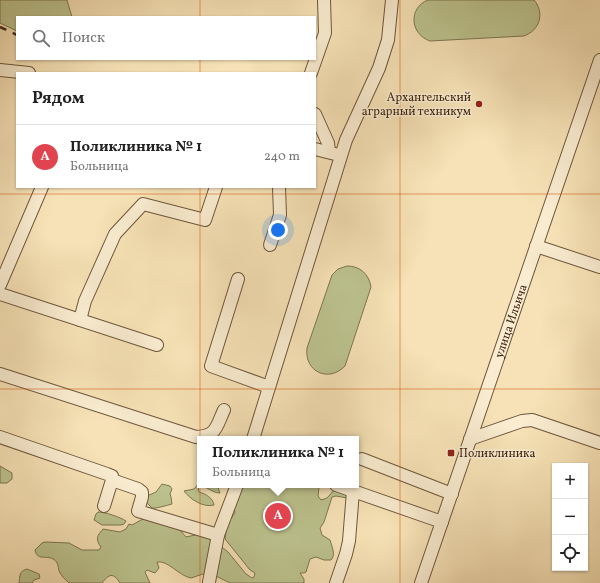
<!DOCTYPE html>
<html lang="ru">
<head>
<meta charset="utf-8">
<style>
  :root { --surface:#fff; --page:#f2f2f2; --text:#222; --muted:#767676; --line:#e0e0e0; --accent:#1a73e8 }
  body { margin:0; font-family:Vollkorn,serif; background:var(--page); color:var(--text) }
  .controls { position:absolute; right:12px; bottom:12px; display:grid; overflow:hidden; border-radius:0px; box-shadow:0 1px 3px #0004 }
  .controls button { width:36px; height:36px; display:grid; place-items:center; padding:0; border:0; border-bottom:1px solid var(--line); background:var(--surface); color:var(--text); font:20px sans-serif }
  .you { position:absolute; left:278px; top:230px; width:14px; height:14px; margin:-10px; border:3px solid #fff; border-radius:50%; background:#1a73e8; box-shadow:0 0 0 6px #1a73e833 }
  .badge { display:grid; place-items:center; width:26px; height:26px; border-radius:50%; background:var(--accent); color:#fff; font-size:13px; font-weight:700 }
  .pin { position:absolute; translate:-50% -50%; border:2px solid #fff; box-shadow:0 1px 4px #0006 }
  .popup { position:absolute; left:197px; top:436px; width:162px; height:52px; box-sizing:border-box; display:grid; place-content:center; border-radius:0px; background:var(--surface); filter:drop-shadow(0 1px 3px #0005); font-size:13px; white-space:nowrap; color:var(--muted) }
  .popup b { font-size:15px; color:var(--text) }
  .popup::after { content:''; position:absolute; left:50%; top:100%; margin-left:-8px; border:8px solid transparent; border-top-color:var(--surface) }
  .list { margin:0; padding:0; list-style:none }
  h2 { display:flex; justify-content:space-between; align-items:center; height:52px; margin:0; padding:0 16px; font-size:17px }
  h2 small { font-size:13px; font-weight:400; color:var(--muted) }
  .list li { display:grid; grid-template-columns:26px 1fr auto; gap:12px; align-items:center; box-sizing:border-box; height:64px; padding:0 16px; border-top:1px solid var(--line) }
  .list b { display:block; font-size:15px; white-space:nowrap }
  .list p { margin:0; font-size:13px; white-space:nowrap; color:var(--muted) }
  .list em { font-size:13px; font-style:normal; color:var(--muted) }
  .icon { flex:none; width:22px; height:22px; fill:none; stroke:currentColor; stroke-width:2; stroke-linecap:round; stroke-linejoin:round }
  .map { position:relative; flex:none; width:600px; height:583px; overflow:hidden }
  .search { position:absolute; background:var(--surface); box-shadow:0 1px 3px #0004; left:16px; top:16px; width:300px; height:44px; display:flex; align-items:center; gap:10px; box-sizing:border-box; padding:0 14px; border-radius:0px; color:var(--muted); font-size:15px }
  .panel { position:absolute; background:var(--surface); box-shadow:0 1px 3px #0004; left:16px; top:72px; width:300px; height:116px; border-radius:0px }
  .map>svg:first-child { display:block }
  .green { fill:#bcc38e; stroke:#7e7551 }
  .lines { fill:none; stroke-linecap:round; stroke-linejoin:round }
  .minor-casing { stroke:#6e563c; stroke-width:14 }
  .minor { stroke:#f9ecd0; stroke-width:12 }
  .rail { stroke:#412714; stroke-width:2.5; stroke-dasharray:7 7; stroke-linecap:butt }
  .grid { fill:none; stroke:#d7540d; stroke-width:1; stroke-opacity:0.55 }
  .poi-dot { fill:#8f2418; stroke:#f9ecd0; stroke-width:1.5 }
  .labels { text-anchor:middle; stroke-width:3; stroke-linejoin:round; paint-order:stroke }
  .poi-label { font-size:12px; fill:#412714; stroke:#f9ecd0; text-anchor:end }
  .street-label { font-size:12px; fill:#412714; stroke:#f9ecd0 }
</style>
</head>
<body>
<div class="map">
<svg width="600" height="583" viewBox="0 0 600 583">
  <rect width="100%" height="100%" fill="#f6e2b6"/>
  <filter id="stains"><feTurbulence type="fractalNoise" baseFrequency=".005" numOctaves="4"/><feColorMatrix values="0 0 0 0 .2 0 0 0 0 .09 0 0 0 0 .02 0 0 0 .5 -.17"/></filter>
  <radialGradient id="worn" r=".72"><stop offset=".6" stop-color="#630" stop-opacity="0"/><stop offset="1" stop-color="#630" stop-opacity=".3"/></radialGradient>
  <g class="green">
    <polygon points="0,0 67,0 72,17 17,17 17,31 0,23"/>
    <path d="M428 0H534C545 13 540 30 524 36L430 41C410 34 408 8 428 0Z"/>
    <path d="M347 266C360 266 369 274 371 287L345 366C329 383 304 372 307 348L332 275 338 269Z"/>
    <polygon points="0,466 12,473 12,479 7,483 0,483"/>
    <path d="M200 482V485H217L220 493C212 493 206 485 198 486L199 492C206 494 213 498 214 505 203 508 190 499 184 491L194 489Z"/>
    <path d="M162 484 170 486 172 489 170 494 171 497 172 504C168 505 155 509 152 508L146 502 147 496 156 492Z"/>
    <path d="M242 485H316L319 487 318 496 321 500 327 498 335 489 347 491V498L336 496 332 497 324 522 320 528 322 535 330 540C332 547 336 555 331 560H324L316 557 310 559 306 572 304 573H300L304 579V583H230L212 574 206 573 191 578C179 576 168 560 157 562L159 568 155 573 147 570 145 572 150 583H120C113 572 109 574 102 583H69C66 580 62 577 60 573 57 568 60 563 53 559 46 555 37 561 35 550L42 543 45 542 69 543 82 550H99L101 547C95 539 97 536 103 529L120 532 126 529 129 524 132 525 141 520 148 518 179 529 186 537 200 534 208 536 228 552 246 574 252 578 254 577 255 573 250 570 225 539 227 524 235 513 234 508Z"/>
    <path d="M98 512C105 512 120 517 126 521L124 524 121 525H102L94 520 96 514Z"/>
    <path d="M27 569 39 574 40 578 34 580 32 583H19C20 576 19 571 27 569Z"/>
  </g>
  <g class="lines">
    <defs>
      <g id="minor">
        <polyline points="0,70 29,73"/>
        <polyline points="311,73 325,33 324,0"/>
        <polyline points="315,114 328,143 329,152"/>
        <polyline points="315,149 335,154"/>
        <polyline points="270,245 280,215 279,187"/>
        <polyline points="536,246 600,267"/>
        <polyline points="238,279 211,366 269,387"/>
        <polyline points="0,285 42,187"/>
        <polyline points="0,294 157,345"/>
        <polyline points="80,320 85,301 115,234 143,204 205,220 216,187"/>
        <path d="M0 374 196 437C217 436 216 427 224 410"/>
        <polyline points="0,437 107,474 112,476 112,480 104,506"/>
        <polyline points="253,439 346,140 379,68 388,40 392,0"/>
        <polyline points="470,439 522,421 532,420 600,443"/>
        <polyline points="362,459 452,494"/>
        <polyline points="112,480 138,489 142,492 142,497 138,511 218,535"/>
        <polyline points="336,485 442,522"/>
        <polyline points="209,582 218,535 237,485"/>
        <polyline points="336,583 346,554 349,541 353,491"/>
        <path id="s1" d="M421 583 600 60"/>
      </g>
    </defs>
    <use href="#minor" class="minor-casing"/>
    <use href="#minor" class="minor"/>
    <polyline class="rail" points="0,27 17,35"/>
  </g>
  <path class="grid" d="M200 0V17M400 0V583M200 59V73M200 187V583M0 194H600M0 389H600"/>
  <g class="poi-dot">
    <circle cx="479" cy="104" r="4"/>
    <rect x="447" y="449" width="8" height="8" rx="2"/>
  </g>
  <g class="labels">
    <g class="poi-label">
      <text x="471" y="101">Архангельский<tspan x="471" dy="14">аграрный техникум</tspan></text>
      <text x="459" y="457" text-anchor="start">Поликлиника</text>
    </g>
    <g class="street-label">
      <text dy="4" stroke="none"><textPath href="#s1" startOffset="277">улица Ильича</textPath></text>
    </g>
  </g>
  <rect width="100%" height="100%" filter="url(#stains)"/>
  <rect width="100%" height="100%" fill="url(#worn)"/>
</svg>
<div class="controls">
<button>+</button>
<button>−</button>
<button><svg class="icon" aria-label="locate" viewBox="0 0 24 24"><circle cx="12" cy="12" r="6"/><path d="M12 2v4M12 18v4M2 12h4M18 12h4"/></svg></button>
</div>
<div class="you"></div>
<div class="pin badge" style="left:278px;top:516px;background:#e0444e">A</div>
<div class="popup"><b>Поликлиника № 1</b>Больница</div>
<div class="search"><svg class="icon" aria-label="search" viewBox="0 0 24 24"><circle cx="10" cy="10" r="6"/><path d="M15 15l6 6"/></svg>Поиск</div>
<section class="panel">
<h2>Рядом<small></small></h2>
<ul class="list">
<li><span class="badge" style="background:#e0444e">A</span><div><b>Поликлиника № 1</b><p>Больница</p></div><em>240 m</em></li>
</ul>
</section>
</div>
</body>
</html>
